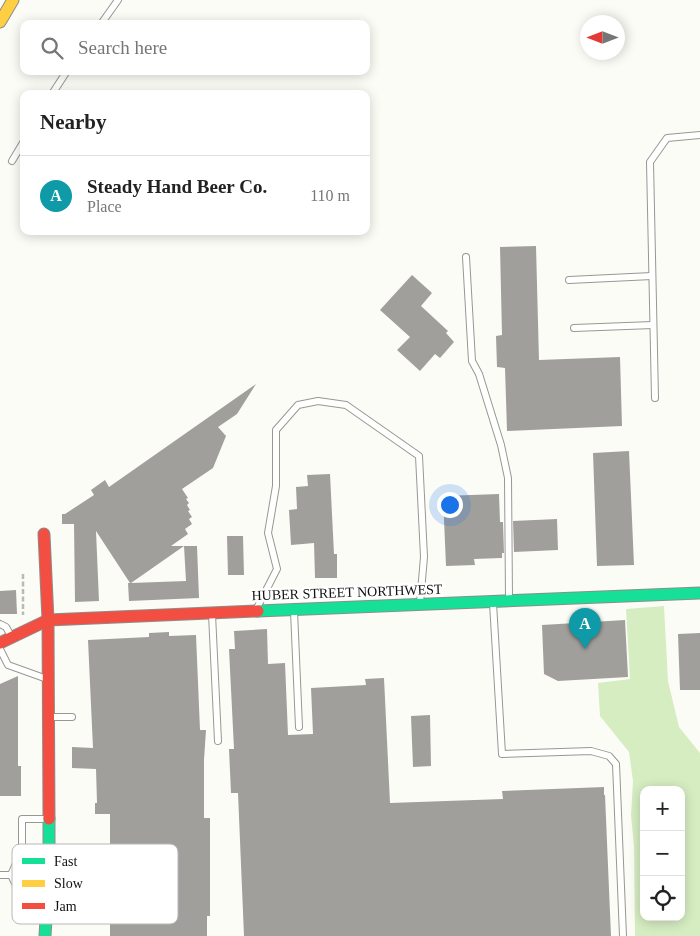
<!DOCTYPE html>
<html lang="en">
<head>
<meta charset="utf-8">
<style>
  :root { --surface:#fff; --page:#f2f2f2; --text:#222; --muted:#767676; --line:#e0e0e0; --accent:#0b8043 }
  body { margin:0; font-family:Georgia,serif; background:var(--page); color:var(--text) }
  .controls { position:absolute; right:15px; bottom:15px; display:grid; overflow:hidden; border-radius:10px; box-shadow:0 2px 12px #0003 }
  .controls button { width:45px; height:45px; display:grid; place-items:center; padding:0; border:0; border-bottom:1px solid var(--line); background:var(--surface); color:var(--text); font:25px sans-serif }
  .compass { position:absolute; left:580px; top:15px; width:45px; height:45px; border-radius:50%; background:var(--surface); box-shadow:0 2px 12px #0003; rotate:270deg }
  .you { position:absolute; left:449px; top:504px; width:18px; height:18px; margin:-12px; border:4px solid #fff; border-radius:50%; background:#1a73e8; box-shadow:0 0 0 8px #1a73e833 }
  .badge { display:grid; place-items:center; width:32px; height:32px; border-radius:50%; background:var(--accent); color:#fff; font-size:16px; font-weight:700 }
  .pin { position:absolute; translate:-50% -41px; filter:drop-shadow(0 1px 2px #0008) }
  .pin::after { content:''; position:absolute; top:26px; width:18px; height:15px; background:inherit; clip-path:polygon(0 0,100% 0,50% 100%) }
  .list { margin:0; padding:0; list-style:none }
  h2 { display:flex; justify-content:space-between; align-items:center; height:65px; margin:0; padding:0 20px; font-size:21px }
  h2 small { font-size:16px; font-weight:400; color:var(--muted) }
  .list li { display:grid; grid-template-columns:32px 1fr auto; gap:15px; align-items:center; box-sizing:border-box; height:80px; padding:0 20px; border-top:1px solid var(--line) }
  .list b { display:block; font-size:19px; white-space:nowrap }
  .list p { margin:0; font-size:16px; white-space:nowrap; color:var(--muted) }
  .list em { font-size:16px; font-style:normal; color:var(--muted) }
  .icon { flex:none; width:28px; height:28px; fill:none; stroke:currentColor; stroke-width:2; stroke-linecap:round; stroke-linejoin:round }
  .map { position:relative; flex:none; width:700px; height:936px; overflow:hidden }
  .search { position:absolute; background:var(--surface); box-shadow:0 2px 12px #0003; left:20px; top:20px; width:350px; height:55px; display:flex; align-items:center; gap:12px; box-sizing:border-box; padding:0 18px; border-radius:10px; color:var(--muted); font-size:19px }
  .panel { position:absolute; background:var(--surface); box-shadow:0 2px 12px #0003; left:20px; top:90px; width:350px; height:145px; border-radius:10px }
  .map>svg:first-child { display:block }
  .forest { fill:#d6edc2; fill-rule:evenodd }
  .building { fill:#a09f9c }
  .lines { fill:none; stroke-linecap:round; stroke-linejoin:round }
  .lane-casing { stroke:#979795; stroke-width:8 }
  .fast-casing { stroke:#8d8d8b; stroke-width:13 }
  .slow-casing { stroke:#8d8d8b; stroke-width:13 }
  .jam-casing { stroke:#8d8d8b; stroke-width:13 }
  .path { stroke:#b9b9b8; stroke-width:2.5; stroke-dasharray:5 2.5; stroke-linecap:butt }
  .lane { stroke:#fffffe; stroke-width:6 }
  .fast { stroke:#16e098; stroke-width:11 }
  .slow { stroke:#ffcf43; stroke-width:11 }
  .jam { stroke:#f24e42; stroke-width:11 }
  .labels { text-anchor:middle; stroke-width:5; stroke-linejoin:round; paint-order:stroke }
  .street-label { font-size:14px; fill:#111; stroke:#fff }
  .key { fill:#fff; stroke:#b8b8b8; stroke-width:1 }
  .key-label { font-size:14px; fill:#111 }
</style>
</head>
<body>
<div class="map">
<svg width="700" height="936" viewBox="0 0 700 936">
  <rect width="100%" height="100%" fill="#fcfcf7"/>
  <path class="forest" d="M664 606 668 681 679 727 700 753V936H635L634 847 631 815 633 781 629 752 600 716 598 683 630 679 626 609ZM644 790H681V917H644Z"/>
  <g class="building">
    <polygon points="536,246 539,360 620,357 622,426 507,431 505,368 497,367 496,336 502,335 500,247"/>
    <polygon points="412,275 432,293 421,306 448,331 446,333 454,342 440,358 435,354 420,371 397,350 410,337 380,310"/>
    <polygon points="256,384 237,414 218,427 226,436 213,468 182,489 188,498 186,499 189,503 187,505 190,510 188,511 192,517 189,519 192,524 185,529 188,534 171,546 184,546 131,583 186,581 184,546 197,546 199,598 129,601 128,583 130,583 96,531 99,601 75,602 74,524 62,524 62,514 65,514 94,495 91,490 105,480 109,487"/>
    <polygon points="629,451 634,565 597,566 593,453"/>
    <polygon points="330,474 334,554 337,554 337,578 315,578 314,543 291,545 289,510 297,509 296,487 308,486 307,475"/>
    <polygon points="499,494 500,522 503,522 504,553 502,553 502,558 474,559 475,565 446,566 443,496"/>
    <polygon points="557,519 558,550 514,552 513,521"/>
    <polygon points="227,536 243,536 244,575 228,575"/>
    <polygon points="16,590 17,614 0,614 0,591"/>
    <polygon points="625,620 628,677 558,681 544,674 542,625"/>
    <polygon points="267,629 268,664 285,663 288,735 313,734 311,688 366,685 365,679 384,678 390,803 503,799 502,791 604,787 604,795 605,795 611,936 244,936 238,793 231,793 229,749 234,749 229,649 235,649 234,631"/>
    <polygon points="169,632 169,636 196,635 200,730 206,730 204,760 204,818 210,818 210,916 207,916 207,936 110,936 110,814 95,814 95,803 97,803 96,769 72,768 72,747 93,748 88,640 149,637 149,633"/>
    <polygon points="700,633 700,690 680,690 678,634"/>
    <polygon points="18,676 18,766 21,766 21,796 0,796 0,684"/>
    <polygon points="430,715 431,766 413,767 411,716"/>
  </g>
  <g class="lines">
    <defs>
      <g id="lane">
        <polyline points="101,24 118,0"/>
        <polyline points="52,94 67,71"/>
        <polyline points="12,161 24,141"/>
        <polyline points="466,257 472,361 479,374 501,445 508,478 509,599"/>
        <polyline points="569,280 652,276"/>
        <polyline points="574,328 653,325"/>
        <polyline points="655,398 650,162 667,138 700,135"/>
        <polyline points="493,603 502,754 591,751 609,756 616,764 623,936"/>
        <polyline points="257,608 277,569 268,533 276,486 276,430 298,405 318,401 346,405 419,456 424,557 420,603"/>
        <polyline points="294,611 299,727"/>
        <polyline points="212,614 218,741"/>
        <polyline points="0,624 6,627 11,636"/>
        <polyline points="0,649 8,665 47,679"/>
        <polyline points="49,717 72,717"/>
        <polyline points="50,868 61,869"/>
        <polyline points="0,875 11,875 22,898 61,901"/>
        <polyline points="11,875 22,849 22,819 48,819"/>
      </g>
      <g id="fast">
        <polyline points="258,611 700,593"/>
        <polyline points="45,936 49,868 49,819"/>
      </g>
      <polyline id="slow" points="0,22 13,0"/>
      <g id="jam">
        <polyline points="44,534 48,620 49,819"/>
        <polyline points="0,643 48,620 258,611"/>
      </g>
    </defs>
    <use href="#lane" class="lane-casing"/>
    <use href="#fast" class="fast-casing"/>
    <use href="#slow" class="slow-casing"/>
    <use href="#jam" class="jam-casing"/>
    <polyline class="path" points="23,574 23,615"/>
    <use href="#lane" class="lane"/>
    <use href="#fast" class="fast"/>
    <use href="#slow" class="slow"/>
    <use href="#jam" class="jam"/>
  </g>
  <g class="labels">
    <g class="street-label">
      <text transform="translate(347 592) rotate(-2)" y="5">HUBER STREET NORTHWEST</text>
    </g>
  </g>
  <rect x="12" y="844" width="166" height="80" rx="8" class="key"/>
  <rect x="22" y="858" width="23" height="6" fill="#16e098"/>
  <rect x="22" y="880" width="23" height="7" fill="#ffcf43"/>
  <rect x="22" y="903" width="23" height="6" fill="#f24e42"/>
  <g class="key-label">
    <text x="54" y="866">Fast</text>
    <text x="54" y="888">Slow</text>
    <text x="54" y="911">Jam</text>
  </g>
</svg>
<div class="controls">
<button>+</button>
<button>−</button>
<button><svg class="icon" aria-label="locate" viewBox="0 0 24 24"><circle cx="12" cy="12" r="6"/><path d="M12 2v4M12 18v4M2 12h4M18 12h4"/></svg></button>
</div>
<svg class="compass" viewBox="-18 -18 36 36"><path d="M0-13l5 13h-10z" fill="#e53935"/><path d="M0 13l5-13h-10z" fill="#767676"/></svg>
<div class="you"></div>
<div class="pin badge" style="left:585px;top:649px;background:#0f9aa8">A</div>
<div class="search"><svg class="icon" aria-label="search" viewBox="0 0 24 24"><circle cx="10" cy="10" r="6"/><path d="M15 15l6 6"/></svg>Search here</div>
<section class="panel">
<h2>Nearby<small></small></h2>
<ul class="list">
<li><span class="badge" style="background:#0f9aa8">A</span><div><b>Steady Hand Beer Co.</b><p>Place</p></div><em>110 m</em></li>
</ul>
</section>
</div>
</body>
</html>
